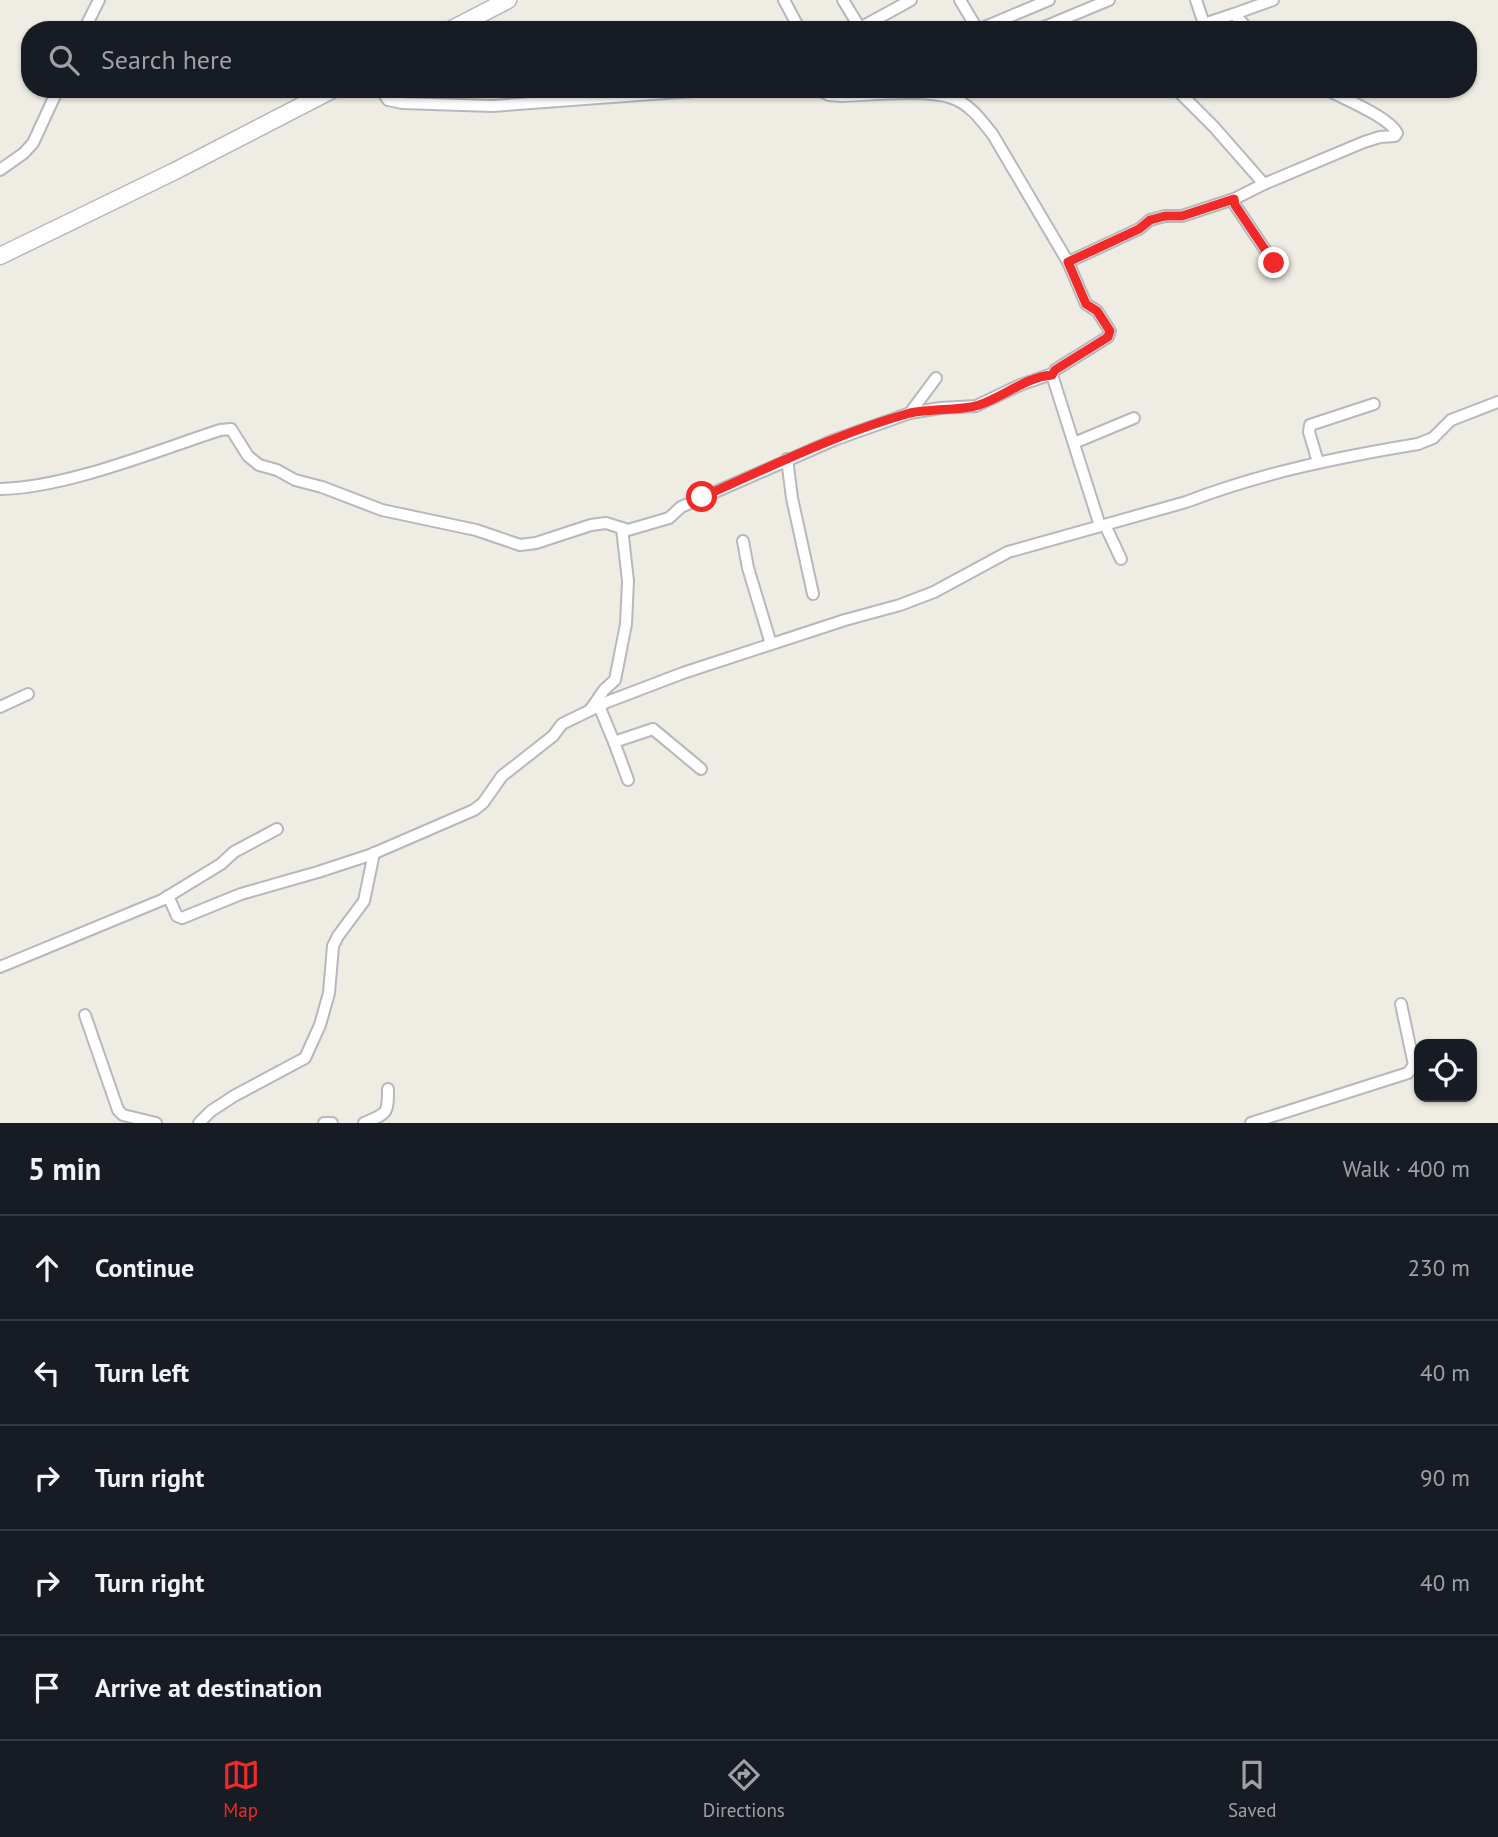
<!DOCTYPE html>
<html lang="en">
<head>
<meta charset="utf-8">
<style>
  :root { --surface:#171b24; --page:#20242c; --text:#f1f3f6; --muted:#9ea1a6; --line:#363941; --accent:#f12a29 }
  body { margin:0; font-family:"PT Sans",sans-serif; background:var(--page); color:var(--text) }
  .controls { position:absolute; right:21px; bottom:21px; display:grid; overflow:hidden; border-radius:14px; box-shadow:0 2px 5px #0004 }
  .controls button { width:63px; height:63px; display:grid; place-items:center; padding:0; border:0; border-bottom:2px solid var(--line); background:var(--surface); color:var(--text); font:35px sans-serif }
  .stop { position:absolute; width:21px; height:21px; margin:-16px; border:5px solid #f12a29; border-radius:50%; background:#fff }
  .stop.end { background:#f12a29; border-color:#fff; box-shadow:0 2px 7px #0008 }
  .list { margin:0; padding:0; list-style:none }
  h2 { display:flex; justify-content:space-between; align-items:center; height:91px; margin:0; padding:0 28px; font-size:30px }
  h2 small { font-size:23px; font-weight:400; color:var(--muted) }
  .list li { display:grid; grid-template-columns:46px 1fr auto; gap:21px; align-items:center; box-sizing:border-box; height:105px; padding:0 28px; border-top:2px solid var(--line) }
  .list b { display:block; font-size:26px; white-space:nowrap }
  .list em { font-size:23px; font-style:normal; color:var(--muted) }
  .icon { flex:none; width:38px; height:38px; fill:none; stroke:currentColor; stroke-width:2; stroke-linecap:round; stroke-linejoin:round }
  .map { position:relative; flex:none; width:1498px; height:1123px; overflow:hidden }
  .search { position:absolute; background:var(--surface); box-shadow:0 2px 5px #0004; left:21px; right:21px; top:21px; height:77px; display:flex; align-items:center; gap:18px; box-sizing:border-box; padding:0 24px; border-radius:28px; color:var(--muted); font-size:26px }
  .sheet { height:616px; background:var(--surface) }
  nav { display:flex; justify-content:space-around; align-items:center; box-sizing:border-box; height:98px; border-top:2px solid var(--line); background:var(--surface); font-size:19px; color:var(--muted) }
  nav a { display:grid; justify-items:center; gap:4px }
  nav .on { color:var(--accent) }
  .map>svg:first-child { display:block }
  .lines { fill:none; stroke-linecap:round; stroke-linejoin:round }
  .minor-casing { stroke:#b5b8bc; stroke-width:14 }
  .secondary-casing { stroke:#b6babf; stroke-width:19 }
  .minor { stroke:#fff; stroke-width:10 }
  .secondary { stroke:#fff; stroke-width:16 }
  .route { stroke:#f12a29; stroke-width:9 }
</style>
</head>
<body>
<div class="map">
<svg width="1498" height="1123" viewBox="0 0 1498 1123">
  <rect width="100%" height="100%" fill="#efece4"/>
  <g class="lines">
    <defs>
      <g id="minor">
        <polyline points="784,0 800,30"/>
        <polyline points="843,0 860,28 911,0"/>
        <polyline points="960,0 976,27 980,29 1049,0"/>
        <polyline points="1196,0 1204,24 1234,14 1249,30"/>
        <polyline points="1234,14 1273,0"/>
        <polyline points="84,30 99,0"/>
        <polyline points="1037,30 1109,0"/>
        <polyline points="381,89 388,100 402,103 492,106 720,89"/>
        <path d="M818 89 829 95 841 96C871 95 925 89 952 98 970 104 982 121 993 135L1068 262 1139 229 1150 220 1165 216H1182L1234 199"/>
        <polyline points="1176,89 1214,127 1264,184"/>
        <polyline points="0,170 24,153 33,143 58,89"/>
        <path d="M1274 263 1235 205 1234 199 1264 184 1364 142 1380 137 1395 136 1397 133C1388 116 1343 99 1326 89"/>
        <polyline points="1052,375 1055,370 1108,337 1110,331 1097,311 1086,304 1068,262"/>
        <polyline points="910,413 936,378"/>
        <polyline points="1074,443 1134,418"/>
        <polyline points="787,459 792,498 813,594"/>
        <polyline points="1318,462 1309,432 1310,425 1374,404"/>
        <path d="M0 489C66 488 156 451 220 430L231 429 248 456 259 465 277 470 295 480 322 487 382 510 476 530 520 545 536 543 591 525 606 523 628 530 669 518 681 507 834 440 910 413 940 408 976 406 1020 385 1049 375H1052L1100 526"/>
        <polyline points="1105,525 1121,559"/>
        <polyline points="743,541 748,568 771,644"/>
        <polyline points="599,706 614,742 653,729 701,769"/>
        <polyline points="0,707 28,694"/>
        <polyline points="590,710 604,690 615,680 626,624 628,581 622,528"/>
        <polyline points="614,742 628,780"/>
        <path d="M168 896 177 916 182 918 241 894 318 872 370 855 474 810 483 803 502 776 553 736 562 724 607 702 683 673 845 620 900 605 934 592 1008 552 1186 502C1261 473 1339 457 1418 444L1433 438 1451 420 1498 402"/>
        <polyline points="0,967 162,900 221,864 234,852 277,829"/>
        <polyline points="85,1015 118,1110 123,1115 156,1123"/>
        <polyline points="199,1123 211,1111 234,1096 305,1058 320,1025 329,993 333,946 338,936 364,901 374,853"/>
        <polyline points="324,1123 332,1123"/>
        <path d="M364 1123C387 1113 388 1115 388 1089"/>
        <polyline points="1251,1123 1408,1073 1414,1065 1401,1004"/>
      </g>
      <g id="secondary">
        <polyline points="450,30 508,0"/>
        <polyline points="0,256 175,171 334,89"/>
      </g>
    </defs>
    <use href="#minor" class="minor-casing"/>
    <use href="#secondary" class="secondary-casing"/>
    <use href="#minor" class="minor"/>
    <use href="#secondary" class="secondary"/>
  </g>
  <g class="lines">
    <path class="route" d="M702 497C770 467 838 433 910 413 932 408 961 411 979 405 1003 397 1026 377 1052 375L1055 370 1108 337 1110 331 1097 311 1086 304 1068 262 1139 229 1150 220 1165 216H1182L1234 199 1235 205 1274 263"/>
  </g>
</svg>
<div class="controls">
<button><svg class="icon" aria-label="locate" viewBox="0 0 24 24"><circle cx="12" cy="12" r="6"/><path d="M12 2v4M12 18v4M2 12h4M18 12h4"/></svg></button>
</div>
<div class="stop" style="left:702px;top:497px"></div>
<div class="stop end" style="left:1274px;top:263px"></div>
<div class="search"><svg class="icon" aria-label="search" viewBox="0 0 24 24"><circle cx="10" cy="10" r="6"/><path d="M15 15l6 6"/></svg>Search here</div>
</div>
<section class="sheet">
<h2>5 min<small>Walk · 400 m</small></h2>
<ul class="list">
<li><svg class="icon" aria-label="ahead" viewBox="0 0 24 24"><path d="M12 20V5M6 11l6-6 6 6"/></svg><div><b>Continue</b></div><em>230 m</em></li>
<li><svg class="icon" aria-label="left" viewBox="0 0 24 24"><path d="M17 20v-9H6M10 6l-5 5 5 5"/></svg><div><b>Turn left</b></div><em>40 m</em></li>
<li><svg class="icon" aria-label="right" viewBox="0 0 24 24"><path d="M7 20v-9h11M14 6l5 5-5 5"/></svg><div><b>Turn right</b></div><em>90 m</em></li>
<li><svg class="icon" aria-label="right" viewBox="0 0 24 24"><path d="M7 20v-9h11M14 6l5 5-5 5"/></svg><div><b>Turn right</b></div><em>40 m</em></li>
<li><svg class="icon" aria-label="arrive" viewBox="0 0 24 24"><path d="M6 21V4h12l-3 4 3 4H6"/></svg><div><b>Arrive at destination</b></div></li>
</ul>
</section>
<nav>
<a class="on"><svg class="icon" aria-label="map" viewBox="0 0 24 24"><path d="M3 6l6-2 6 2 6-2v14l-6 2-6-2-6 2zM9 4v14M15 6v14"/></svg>Map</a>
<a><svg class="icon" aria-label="directions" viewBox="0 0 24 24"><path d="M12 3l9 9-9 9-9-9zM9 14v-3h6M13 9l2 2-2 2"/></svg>Directions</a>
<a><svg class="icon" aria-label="saved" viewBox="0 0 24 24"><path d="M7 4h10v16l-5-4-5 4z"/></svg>Saved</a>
</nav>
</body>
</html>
